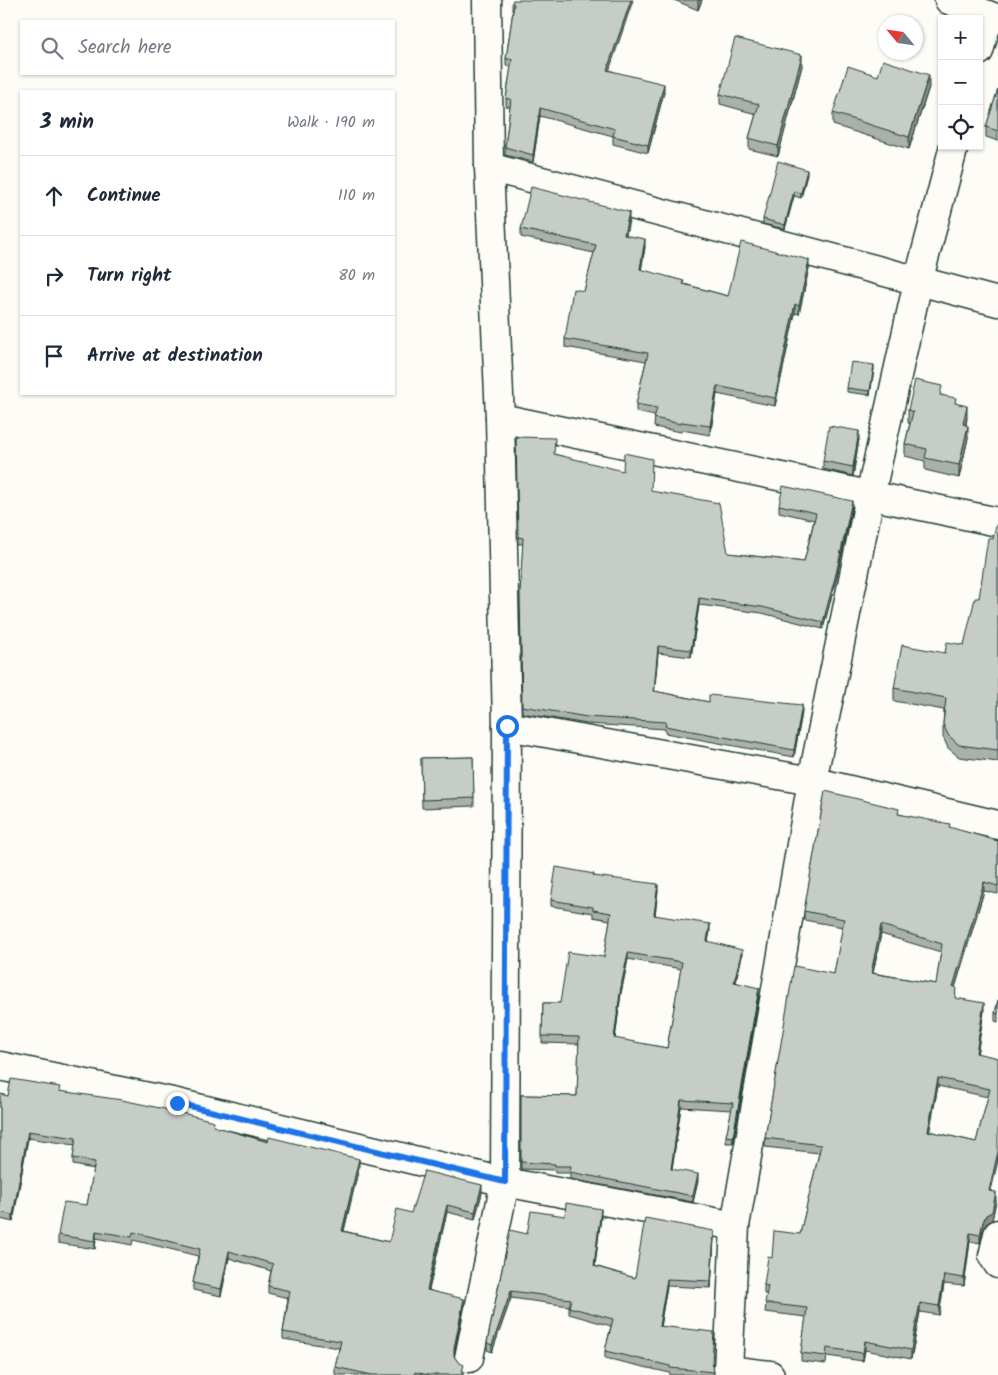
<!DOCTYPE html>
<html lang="en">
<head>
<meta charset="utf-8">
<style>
  :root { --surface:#fff; --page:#f6f6f7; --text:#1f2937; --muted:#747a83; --line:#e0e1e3 }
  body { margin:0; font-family:Kalam,sans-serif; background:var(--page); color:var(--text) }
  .controls { position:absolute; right:15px; top:15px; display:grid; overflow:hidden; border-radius:0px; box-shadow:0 1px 4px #0004 }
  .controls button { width:45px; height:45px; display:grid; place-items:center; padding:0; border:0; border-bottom:1px solid var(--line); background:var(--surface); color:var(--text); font:25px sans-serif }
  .compass { position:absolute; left:878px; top:15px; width:45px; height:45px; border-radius:50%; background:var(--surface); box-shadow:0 1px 4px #0004; rotate:299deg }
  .stop { position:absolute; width:15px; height:15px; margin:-11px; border:4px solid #1a73e8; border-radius:50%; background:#fff }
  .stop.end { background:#1a73e8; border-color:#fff; box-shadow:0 1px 5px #0008 }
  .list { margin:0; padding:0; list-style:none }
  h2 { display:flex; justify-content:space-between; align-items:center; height:65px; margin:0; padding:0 20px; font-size:21px }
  h2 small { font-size:16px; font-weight:400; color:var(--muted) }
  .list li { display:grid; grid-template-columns:32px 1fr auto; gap:15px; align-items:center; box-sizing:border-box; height:80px; padding:0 20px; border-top:1px solid var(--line) }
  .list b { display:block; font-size:19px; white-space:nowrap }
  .list em { font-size:16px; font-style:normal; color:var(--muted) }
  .icon { flex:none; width:28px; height:28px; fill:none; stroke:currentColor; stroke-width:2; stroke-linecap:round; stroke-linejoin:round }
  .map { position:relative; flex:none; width:998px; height:1375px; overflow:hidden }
  .search { position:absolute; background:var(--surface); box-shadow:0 1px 4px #0004; left:20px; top:20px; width:375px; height:55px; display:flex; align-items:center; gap:12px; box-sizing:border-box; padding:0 18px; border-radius:0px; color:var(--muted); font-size:19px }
  .panel { position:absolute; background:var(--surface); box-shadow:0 1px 4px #0004; left:20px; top:90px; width:375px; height:305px; border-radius:0px }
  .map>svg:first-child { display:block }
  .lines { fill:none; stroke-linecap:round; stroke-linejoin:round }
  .minor-casing { stroke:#1f3d34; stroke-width:31 }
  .tertiary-casing { stroke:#1f3d34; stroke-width:31 }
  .minor { stroke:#fdfcf7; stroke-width:28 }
  .tertiary { stroke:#fdfcf7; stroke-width:28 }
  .wall { fill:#aab0ab; stroke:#1f3d34; fill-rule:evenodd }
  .shaded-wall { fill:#8b908b; stroke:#1f3d34 }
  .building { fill:#c6cdc7; stroke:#1f3d34; fill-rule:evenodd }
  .route { stroke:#1a73e8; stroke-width:6 }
</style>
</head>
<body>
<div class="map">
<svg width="998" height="1375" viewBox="0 0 998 1375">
  <rect width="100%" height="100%" fill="#fdfcf7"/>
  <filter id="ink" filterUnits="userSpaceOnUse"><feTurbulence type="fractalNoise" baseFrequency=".02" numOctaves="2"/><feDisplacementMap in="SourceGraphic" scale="10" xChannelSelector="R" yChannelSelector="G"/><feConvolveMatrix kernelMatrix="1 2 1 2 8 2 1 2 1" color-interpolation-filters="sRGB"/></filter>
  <g filter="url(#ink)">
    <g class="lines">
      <defs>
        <g id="minor">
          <polyline points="979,51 989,16"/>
          <polyline points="489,167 998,302"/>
          <polyline points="500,418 998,522"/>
          <polyline points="507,726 812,781 998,825"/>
          <polyline points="0,1066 177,1103 505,1182 735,1226"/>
          <polyline points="998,1234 993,1256 998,1264"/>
          <polyline points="469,1358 505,1182 507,726 500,418 489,167 487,0"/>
          <polyline points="770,1375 728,1370 735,1226 812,781 870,496 918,282 954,146"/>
        </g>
        <polyline id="tertiary" points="949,0 998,19"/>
      </defs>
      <use href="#minor" class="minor-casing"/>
      <use href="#tertiary" class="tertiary-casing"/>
      <use href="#minor" class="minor"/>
      <use href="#tertiary" class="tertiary"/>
    </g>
    <g class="wall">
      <polygon points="513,0 610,70 664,92 648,153 613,144 613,136 540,116 533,162 505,155 505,147 510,107 506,106 506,99 511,67 506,66 506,59 513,11 512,11 512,3"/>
      <polygon points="674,0 702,0 698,10"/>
      <polygon points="802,66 778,156 749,149 749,138 756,114 720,104 720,94"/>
      <polygon points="878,76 929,87 909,149 833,125 833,113"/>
      <polygon points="998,89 998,141 986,137 986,127"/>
      <polygon points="807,174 801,198 794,196 785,229 763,224 763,219"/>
      <polygon points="629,220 626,235 645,247 641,270 684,284 728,296 809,268 799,314 795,313 775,406 717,394 710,435 682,430 681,432 654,427 655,416 636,412 636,404 646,361 565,347 565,339 584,291 594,253 521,237 521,229"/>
      <polygon points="874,369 870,395 847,392 847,388"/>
      <polygon points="942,395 956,403 967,418 966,425 968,438 959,478 925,470 925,461 905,456 905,444 910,423 908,423 908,410"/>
      <polygon points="516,437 554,454 652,491 728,553 804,562 814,520 779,512 779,505 852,507 836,580 823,629 762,613 699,605 691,657 658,653 654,691 709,702 802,712 794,757 665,733 665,729 587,724 522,713 520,594 523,544 518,544"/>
      <polygon points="859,439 853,476 823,469 823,461"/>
      <polygon points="998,524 998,762 959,757 948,748 943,737 943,724 944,710 894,701 894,688 945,653 964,645 979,598 993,539"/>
      <polygon points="473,757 474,806 422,808 421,758"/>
      <path d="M899 814 998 841V894L984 891 955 987 956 998 984 1011 977 1054 998 1058 991 1191 996 1201 992 1220 986 1224 983 1230 980 1243 970 1241 964 1286 944 1284 939 1315 920 1312 911 1359 865 1350 863 1361 827 1356 826 1364 801 1361V1353L806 1317 765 1312 767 1294H764V1285L772 1258 800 1234 819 1153 765 1147V1138L834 974 843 927 804 920V911ZM881 934 941 952 936 984 873 973ZM938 1086 988 1097 976 1142 929 1131Z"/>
      <path d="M594 876 658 890 655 915 710 931 708 941 742 956 736 982 759 994 733 1143H726V1136L732 1110 681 1107 672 1169 698 1181 693 1202 570 1179V1173H555V1170L521 1169V1095L577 1096 579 1044 542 1043 543 1003H560L604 957 610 920 593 917V913L551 906V900ZM628 959 681 969 667 1048 615 1039 621 993Z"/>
      <polygon points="998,1000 998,1022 995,1021 995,1013"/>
      <polygon points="60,1092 214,1127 359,1167 344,1231 389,1242 411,1213 482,1193 475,1219 447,1212 429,1290 464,1306 454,1353 454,1356 464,1372 463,1375 338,1375 335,1374 335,1367 339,1348 283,1339 283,1332 288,1298 268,1293 268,1286 271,1271 229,1258 221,1296 193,1290 193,1283 198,1256 133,1240 132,1245 96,1238 95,1249 58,1243 58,1235 87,1205 94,1169 73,1165 73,1158 75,1145 28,1138 13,1222 0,1219 0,1094 8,1096"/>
      <polygon points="565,1216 601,1216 595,1266 635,1278 714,1238 711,1288 667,1286 660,1326 713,1364 714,1375 670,1375 670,1373 605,1358 605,1351 611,1326 569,1314 569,1306 511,1298 492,1352 487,1350 487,1343 527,1234"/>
    </g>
    <g class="shaded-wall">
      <polygon points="631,0 633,0 607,77 607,70"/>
      <polygon points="698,0 702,0 698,10"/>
      <polygon points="802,55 802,66 778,156 778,146"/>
      <polygon points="929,75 929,87 909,149 909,137"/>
      <polygon points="664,84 664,92 648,153 648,145"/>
      <polygon points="540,108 540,116 533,162 533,155"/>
      <polygon points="807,170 807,174 801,198 801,193"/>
      <polygon points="794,191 794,196 785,229 785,225"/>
      <polygon points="629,212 629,220 624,243 624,235"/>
      <polygon points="645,239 645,247 640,277 640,269"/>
      <polygon points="809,260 809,268 799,314 799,306"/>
      <polygon points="795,304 795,313 775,406 775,398"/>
      <polygon points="874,365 874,369 870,395 870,391"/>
      <polygon points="717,386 717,394 710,435 710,426"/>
      <polygon points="967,406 967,418 963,437 963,424"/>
      <polygon points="968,426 968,438 959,478 959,465"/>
      <polygon points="859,431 859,439 853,476 853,467"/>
      <polygon points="852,501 852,507 836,580 823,629 823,622"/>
      <polygon points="699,598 699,605 691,657 691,650"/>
      <polygon points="658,646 658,653 654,698 654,691"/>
      <polygon points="802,705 802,712 794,757 794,750"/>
      <polygon points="984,882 984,891 953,995 953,987"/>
      <polygon points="658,884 658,890 654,922 654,915"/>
      <polygon points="710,924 710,931 707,947 707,941"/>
      <polygon points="881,925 881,934 871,982 871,973"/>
      <polygon points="742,950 742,956 734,988 734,982"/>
      <polygon points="628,953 628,959 621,993 614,1045 614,1038 621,986"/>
      <polygon points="759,988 759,994 733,1143 733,1137"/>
      <polygon points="984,1003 984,1011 976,1062 976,1053"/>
      <polygon points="938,1078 938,1086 928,1140 928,1131"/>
      <polygon points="681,1100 681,1107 671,1175 671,1169"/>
      <polygon points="28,1131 28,1138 13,1222 13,1215"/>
      <polygon points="998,1152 998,1161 989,1199 989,1191"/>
      <polygon points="359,1159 359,1167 342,1238 342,1231"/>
      <polygon points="698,1174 698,1181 693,1202 693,1196"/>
      <polygon points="482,1185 482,1193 475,1219 475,1212"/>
      <polygon points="996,1192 996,1201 992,1220 986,1224 983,1230 980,1243 980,1235 983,1222"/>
      <polygon points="447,1205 447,1212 427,1297 427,1290"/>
      <polygon points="601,1209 601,1216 594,1273 594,1266"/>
      <polygon points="96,1231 96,1238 95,1249 95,1241"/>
      <polygon points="714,1231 714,1238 711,1288 711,1281"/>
      <polygon points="970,1233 970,1241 964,1286 964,1278"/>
      <polygon points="229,1251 229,1258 221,1296 221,1289"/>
      <polygon points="944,1275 944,1284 939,1315 939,1306"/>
      <polygon points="667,1279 667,1286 659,1333 659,1326"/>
      <polygon points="511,1291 511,1298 492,1352 492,1345"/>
      <polygon points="464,1299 464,1306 454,1355 454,1348"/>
      <polygon points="920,1303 920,1312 911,1359 911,1350"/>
      <polygon points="865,1341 865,1350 863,1361 863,1353"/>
    </g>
    <g class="building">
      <polygon points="513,0 631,0 607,70 664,84 648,145 613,136 615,129 540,108 533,155 505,147 511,99 506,99 512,59 506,59 514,4 512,3"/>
      <polygon points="735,38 802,55 778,146 749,138 759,104 720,94"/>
      <polygon points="883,60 929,75 909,137 833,113 848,66 878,76"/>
      <polygon points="998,89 998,131 986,127"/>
      <polygon points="778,161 807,170 801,193 794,191 785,225 763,219"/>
      <polygon points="531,187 629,212 624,235 645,239 640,269 684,281 683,284 728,296 741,242 809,260 799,306 795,304 775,398 717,386 710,426 682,422 681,424 654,418 657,408 636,404 648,353 565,339 573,289 584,291 596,245 521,229"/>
      <polygon points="851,362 874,365 870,391 847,388"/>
      <polygon points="915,380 942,386 940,395 956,398 955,403 967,406 963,424 968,426 959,465 925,458 927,449 905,444 913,412 908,410"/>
      <polygon points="829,426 859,431 853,467 823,461"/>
      <polygon points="516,437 555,438 554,454 623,471 624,453 652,459 651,491 719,503 728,553 804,562 816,513 779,505 783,486 852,501 836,574 823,622 762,607 699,598 691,650 658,646 654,691 709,702 709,695 802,705 794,750 665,726 666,722 587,717 522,706 520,594 523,538 518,537"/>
      <polygon points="998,524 998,750 959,745 948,735 943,724 946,698 894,688 902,645 945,653 947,642 964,645 975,598 979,598 988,538 993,539 996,525"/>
      <polygon points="473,757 474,798 422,800 421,758"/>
      <path d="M825 791 899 809 898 814 950 824 949 827 998 841V886L984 882 953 987H956L955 998 984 1003 976 1053 998 1058V1152L989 1191 996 1192 992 1212 986 1215 983 1222 980 1235 970 1233 964 1278 944 1275 939 1306 920 1303 911 1350 865 1341 863 1353 827 1348 826 1356 801 1353 807 1308 765 1303 768 1286 764 1285 768 1257 772 1258 774 1231 800 1234 821 1145 765 1138 794 966 834 974 844 919 804 911ZM881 925 942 944 936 984 871 973ZM938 1078 990 1089 976 1142 928 1131Z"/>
      <path d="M556 867 594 874 593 876 658 884 654 915 710 924 707 941 742 950 734 982 759 988 733 1137 726 1136 733 1103 681 1100 671 1169 698 1174 693 1196 570 1172 571 1166H555V1164L521 1162V1095L577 1096 579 1037 542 1036 543 1003H560L568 952 604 957 611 913 593 910V907L551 900ZM628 953 682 962 667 1048 614 1038 621 986Z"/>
      <polygon points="998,1000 998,1014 995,1013"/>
      <polygon points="11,1079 60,1087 59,1091 122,1100 174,1111 214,1121 213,1126 268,1142 269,1137 359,1159 342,1231 389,1242 397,1209 411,1213 424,1171 482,1185 475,1212 447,1205 427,1290 464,1299 454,1348 454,1356 458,1362 464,1365 461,1375 428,1375 415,1372 414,1375 372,1375 335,1367 341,1341 283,1332 290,1291 268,1286 273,1264 229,1251 221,1289 193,1283 200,1249 133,1232 132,1237 96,1231 95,1241 58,1235 64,1202 87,1205 95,1162 73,1158 76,1138 28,1131 13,1215 0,1212 0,1094 8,1096"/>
      <polygon points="566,1203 601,1209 594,1266 635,1278 645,1218 714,1231 711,1281 667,1279 659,1326 714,1332 712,1362 714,1372 670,1368 670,1366 605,1351 613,1319 569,1307 571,1299 511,1291 492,1345 487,1343 510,1230 527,1234 531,1211 565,1216"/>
    </g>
  </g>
  <g class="lines" filter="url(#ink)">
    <polyline class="route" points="177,1103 505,1182 507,726"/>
  </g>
</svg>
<div class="controls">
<button>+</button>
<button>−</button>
<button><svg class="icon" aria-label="locate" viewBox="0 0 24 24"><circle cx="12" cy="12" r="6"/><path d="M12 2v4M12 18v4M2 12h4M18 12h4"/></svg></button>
</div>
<svg class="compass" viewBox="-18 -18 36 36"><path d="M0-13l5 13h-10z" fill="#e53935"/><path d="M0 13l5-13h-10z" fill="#747a83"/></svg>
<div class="stop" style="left:507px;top:726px"></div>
<div class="stop end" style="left:177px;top:1103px"></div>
<div class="search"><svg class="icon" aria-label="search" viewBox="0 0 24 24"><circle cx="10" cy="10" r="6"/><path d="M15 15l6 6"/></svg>Search here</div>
<section class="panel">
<h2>3 min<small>Walk · 190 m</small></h2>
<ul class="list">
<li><svg class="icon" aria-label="ahead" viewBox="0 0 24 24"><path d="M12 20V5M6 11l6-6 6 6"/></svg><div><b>Continue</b></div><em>110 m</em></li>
<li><svg class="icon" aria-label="right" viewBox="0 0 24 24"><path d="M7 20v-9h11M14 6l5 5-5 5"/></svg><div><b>Turn right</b></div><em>80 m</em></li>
<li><svg class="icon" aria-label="arrive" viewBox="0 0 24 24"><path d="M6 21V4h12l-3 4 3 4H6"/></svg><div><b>Arrive at destination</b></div></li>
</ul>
</section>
</div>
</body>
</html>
